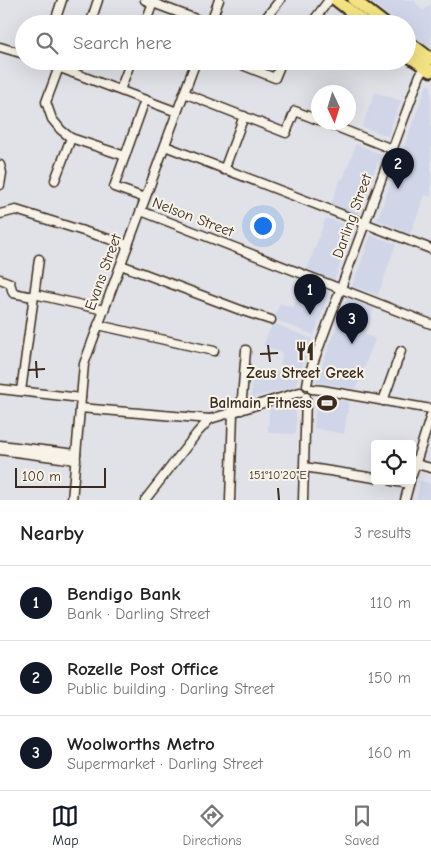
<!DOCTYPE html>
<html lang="en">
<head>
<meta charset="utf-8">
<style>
  :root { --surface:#fff; --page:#f6f6f6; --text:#222; --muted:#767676; --line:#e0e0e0; --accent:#111827 }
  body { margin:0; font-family:"Comic Neue",sans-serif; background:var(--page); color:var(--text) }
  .controls { position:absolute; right:15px; bottom:15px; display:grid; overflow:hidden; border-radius:5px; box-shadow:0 5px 20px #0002 }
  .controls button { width:45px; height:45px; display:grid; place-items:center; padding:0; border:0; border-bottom:1px solid var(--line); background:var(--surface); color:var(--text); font:25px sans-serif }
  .compass { position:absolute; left:311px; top:85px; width:45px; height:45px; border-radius:50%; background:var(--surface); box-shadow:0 5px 20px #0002; rotate:176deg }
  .scale { position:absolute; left:15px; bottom:12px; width:91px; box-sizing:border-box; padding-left:5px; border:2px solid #3b2a1e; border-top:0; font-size:14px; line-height:18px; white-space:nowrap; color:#3b2a1e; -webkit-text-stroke:4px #f7f3e8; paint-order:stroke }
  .you { position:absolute; left:262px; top:225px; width:18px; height:18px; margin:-12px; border:4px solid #fff; border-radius:50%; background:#1a73e8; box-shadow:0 0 0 8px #1a73e833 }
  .badge { display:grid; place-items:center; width:32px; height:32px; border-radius:50%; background:var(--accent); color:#fff; font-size:16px; font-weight:700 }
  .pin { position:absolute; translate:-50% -41px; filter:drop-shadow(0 1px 2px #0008) }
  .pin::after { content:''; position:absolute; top:26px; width:18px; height:15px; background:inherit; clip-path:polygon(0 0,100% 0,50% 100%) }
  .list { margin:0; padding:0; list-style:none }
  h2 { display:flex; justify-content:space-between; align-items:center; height:65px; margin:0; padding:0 20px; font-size:21px }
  h2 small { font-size:16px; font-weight:400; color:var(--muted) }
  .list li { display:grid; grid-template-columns:32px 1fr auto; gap:15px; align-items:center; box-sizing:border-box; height:75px; padding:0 20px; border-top:1px solid var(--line) }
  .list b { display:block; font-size:19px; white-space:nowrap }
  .list p { margin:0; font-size:16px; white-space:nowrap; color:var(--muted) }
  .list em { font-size:16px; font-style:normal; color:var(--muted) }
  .icon { flex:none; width:28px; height:28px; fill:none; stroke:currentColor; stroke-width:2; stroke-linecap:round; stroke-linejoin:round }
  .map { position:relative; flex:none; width:431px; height:500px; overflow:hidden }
  .search { position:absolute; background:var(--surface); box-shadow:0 5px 20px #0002; left:15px; right:15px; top:15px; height:55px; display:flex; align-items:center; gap:12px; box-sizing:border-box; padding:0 18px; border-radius:28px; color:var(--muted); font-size:19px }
  .sheet { height:290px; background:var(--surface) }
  nav { display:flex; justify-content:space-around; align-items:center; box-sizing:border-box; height:70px; border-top:1px solid var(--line); background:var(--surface); font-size:14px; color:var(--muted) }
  nav a { display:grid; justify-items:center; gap:2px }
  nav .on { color:var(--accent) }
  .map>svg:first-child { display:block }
  .built { fill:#d0d6e8 }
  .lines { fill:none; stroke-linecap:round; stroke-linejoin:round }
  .minor-casing { stroke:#3b2a1e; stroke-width:11 }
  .highway-casing { stroke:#3b2a1e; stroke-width:15 }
  .minor { stroke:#f7f3e8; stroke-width:8 }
  .highway { stroke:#f4e382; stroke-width:11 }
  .ticks { fill:none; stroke:#3b2a1e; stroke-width:2 }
  .labels { text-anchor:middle; stroke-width:4; stroke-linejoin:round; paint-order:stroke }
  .street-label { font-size:15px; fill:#3b2a1e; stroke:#f7f3e8 }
  .poi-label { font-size:15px; font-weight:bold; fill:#3b2a1e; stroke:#f7f3e8 }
  .ticks-label { font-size:12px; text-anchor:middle; fill:#3b2a1e; stroke:#f7f3e8; stroke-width:4; stroke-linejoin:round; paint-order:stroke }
</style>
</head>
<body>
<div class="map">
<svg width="431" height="500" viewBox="0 0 431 500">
  <rect width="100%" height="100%" fill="#e0e2e8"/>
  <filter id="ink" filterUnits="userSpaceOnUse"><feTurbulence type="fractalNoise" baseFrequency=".02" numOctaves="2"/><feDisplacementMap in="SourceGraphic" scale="10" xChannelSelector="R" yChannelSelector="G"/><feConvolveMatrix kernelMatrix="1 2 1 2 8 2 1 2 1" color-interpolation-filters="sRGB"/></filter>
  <g filter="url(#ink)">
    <g class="built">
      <polygon points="368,0 414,0 423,11 431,4 431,47 428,47 407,30 407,24 399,24"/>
      <polygon points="427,84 431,86 431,197 425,195 410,234 377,220"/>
      <polygon points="375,92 401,101 388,136 362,127"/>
      <polygon points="356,144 381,154 358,215 331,204 341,178 343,179"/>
      <polygon points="326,218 354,228 334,280 307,269"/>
      <polygon points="371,235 396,244 378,295 352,286"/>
      <polygon points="303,282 330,292 314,335 274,319 280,303 293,308"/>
      <polygon points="347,298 374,309 364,334 375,339 356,389 316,382"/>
      <polygon points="273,323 312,339 295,387 251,398 253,370 280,372 282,353 263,345"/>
      <polygon points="316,396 349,402 344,434 314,428"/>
      <polygon points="294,403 296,404 296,434 268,433 269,410"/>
      <polygon points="418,480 431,484 431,500 416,500 420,486"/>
    </g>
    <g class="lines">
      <defs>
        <g id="minor">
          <polyline points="145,0 209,24"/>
          <polyline points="54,24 62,0"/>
          <polyline points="90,24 98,0"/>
          <polyline points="145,24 154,0"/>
          <polyline points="210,24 219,0"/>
          <polyline points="261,24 280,0"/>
          <polyline points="311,24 329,0"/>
          <polyline points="0,47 24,54"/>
          <polyline points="42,61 177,112"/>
          <polyline points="232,61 275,78 282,61"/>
          <polyline points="59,67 46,102 52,119 61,130 71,138 125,156"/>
          <polyline points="73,73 77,61"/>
          <polyline points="120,90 131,61"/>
          <polyline points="184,93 286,133 295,111 318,120"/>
          <polyline points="145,100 114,187 145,198"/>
          <polyline points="324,122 392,149"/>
          <polyline points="165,146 431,249"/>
          <polyline points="0,165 2,173 0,185"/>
          <polyline points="224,170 244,116"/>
          <polyline points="55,180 71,138"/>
          <polyline points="141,211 431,324"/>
          <polyline points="0,214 16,210 128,245"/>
          <polyline points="121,265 243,311 271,320"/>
          <polyline points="0,279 10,283 13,293 33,297"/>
          <polyline points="34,294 104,310"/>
          <polyline points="98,325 214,351"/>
          <polyline points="307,385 309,374 420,75 426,67"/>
          <polyline points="0,389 81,398"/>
          <polyline points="312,389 322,390 431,409"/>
          <polyline points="21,391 39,259"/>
          <polyline points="383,401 401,351"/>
          <polyline points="80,408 210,419"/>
          <polyline points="241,410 246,350"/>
          <polyline points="0,445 76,454"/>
          <polyline points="0,450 76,460"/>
          <polyline points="416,464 431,468"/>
          <polyline points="304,467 375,478"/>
          <polyline points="412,475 431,415"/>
          <polyline points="392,481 409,484"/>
          <polyline points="72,500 84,364 196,61"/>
          <polyline points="145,500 197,433 210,419 300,392"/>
          <polyline points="230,500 233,412"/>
          <polyline points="303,500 306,397"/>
          <polyline points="405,500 410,481"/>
        </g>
        <g id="highway">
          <polyline points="336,0 367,24"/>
          <polyline points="354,0 385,24"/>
          <polyline points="407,41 431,59"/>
          <polyline points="407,55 431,71"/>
        </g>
      </defs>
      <use href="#minor" class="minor-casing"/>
      <use href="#highway" class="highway-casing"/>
      <use href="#minor" class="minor"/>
      <use href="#highway" class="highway"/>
    </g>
  </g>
  <path class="ticks" d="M268 345 270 362M260 354 278 353M36 361 37 378M28 370 45 369M278 488 279 500"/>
  <defs>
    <symbol id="restaurant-bare" viewBox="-9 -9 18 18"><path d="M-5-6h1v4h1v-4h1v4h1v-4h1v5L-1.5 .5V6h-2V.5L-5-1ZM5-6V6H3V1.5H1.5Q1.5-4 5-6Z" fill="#3b2a1e" stroke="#f7f3e8" stroke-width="2.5" paint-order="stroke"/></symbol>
    <symbol id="stadium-bare" viewBox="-9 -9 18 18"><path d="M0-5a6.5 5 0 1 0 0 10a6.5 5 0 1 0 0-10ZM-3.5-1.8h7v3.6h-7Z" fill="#3b2a1e" stroke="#f7f3e8" stroke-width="2.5" paint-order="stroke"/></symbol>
  </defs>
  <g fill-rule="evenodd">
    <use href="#restaurant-bare" x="291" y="337" width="28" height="28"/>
    <use href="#stadium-bare" x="313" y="389" width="28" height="28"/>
  </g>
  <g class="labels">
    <g class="street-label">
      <text transform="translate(352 216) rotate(-70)" y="5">Darling Street</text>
      <text transform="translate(193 217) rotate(21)" y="5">Nelson Street</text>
      <text transform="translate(103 272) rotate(-70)" y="5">Evans Street</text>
    </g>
    <g class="poi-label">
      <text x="305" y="378">Zeus Street Greek</text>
      <text x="312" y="408" text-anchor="end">Balmain Fitness</text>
    </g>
  </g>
  <g class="ticks-label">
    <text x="278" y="479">151°10'20"E</text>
  </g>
</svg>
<div class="controls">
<button><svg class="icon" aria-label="locate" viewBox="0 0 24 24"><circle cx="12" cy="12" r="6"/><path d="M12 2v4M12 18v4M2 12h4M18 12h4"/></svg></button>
</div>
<svg class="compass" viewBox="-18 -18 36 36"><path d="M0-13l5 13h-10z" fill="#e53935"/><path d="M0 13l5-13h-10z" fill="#767676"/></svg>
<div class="scale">100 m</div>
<div class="you"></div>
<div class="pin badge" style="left:310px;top:315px">1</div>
<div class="pin badge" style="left:398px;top:189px">2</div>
<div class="pin badge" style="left:352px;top:344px">3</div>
<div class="search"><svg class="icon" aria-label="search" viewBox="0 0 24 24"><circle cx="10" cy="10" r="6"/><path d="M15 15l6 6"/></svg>Search here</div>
</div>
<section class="sheet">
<h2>Nearby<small>3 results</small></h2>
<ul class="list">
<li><span class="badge">1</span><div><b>Bendigo Bank</b><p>Bank · Darling Street</p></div><em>110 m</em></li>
<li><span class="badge">2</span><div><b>Rozelle Post Office</b><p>Public building · Darling Street</p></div><em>150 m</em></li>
<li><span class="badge">3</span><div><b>Woolworths Metro</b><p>Supermarket · Darling Street</p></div><em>160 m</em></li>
</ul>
</section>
<nav>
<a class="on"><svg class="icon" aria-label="map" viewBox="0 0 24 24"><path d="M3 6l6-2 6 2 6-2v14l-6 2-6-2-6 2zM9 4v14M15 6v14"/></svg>Map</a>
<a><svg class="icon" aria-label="directions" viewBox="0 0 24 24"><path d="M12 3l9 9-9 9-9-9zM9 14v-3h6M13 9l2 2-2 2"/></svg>Directions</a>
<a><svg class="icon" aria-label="saved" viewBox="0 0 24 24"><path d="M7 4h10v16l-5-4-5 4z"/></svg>Saved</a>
</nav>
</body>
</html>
